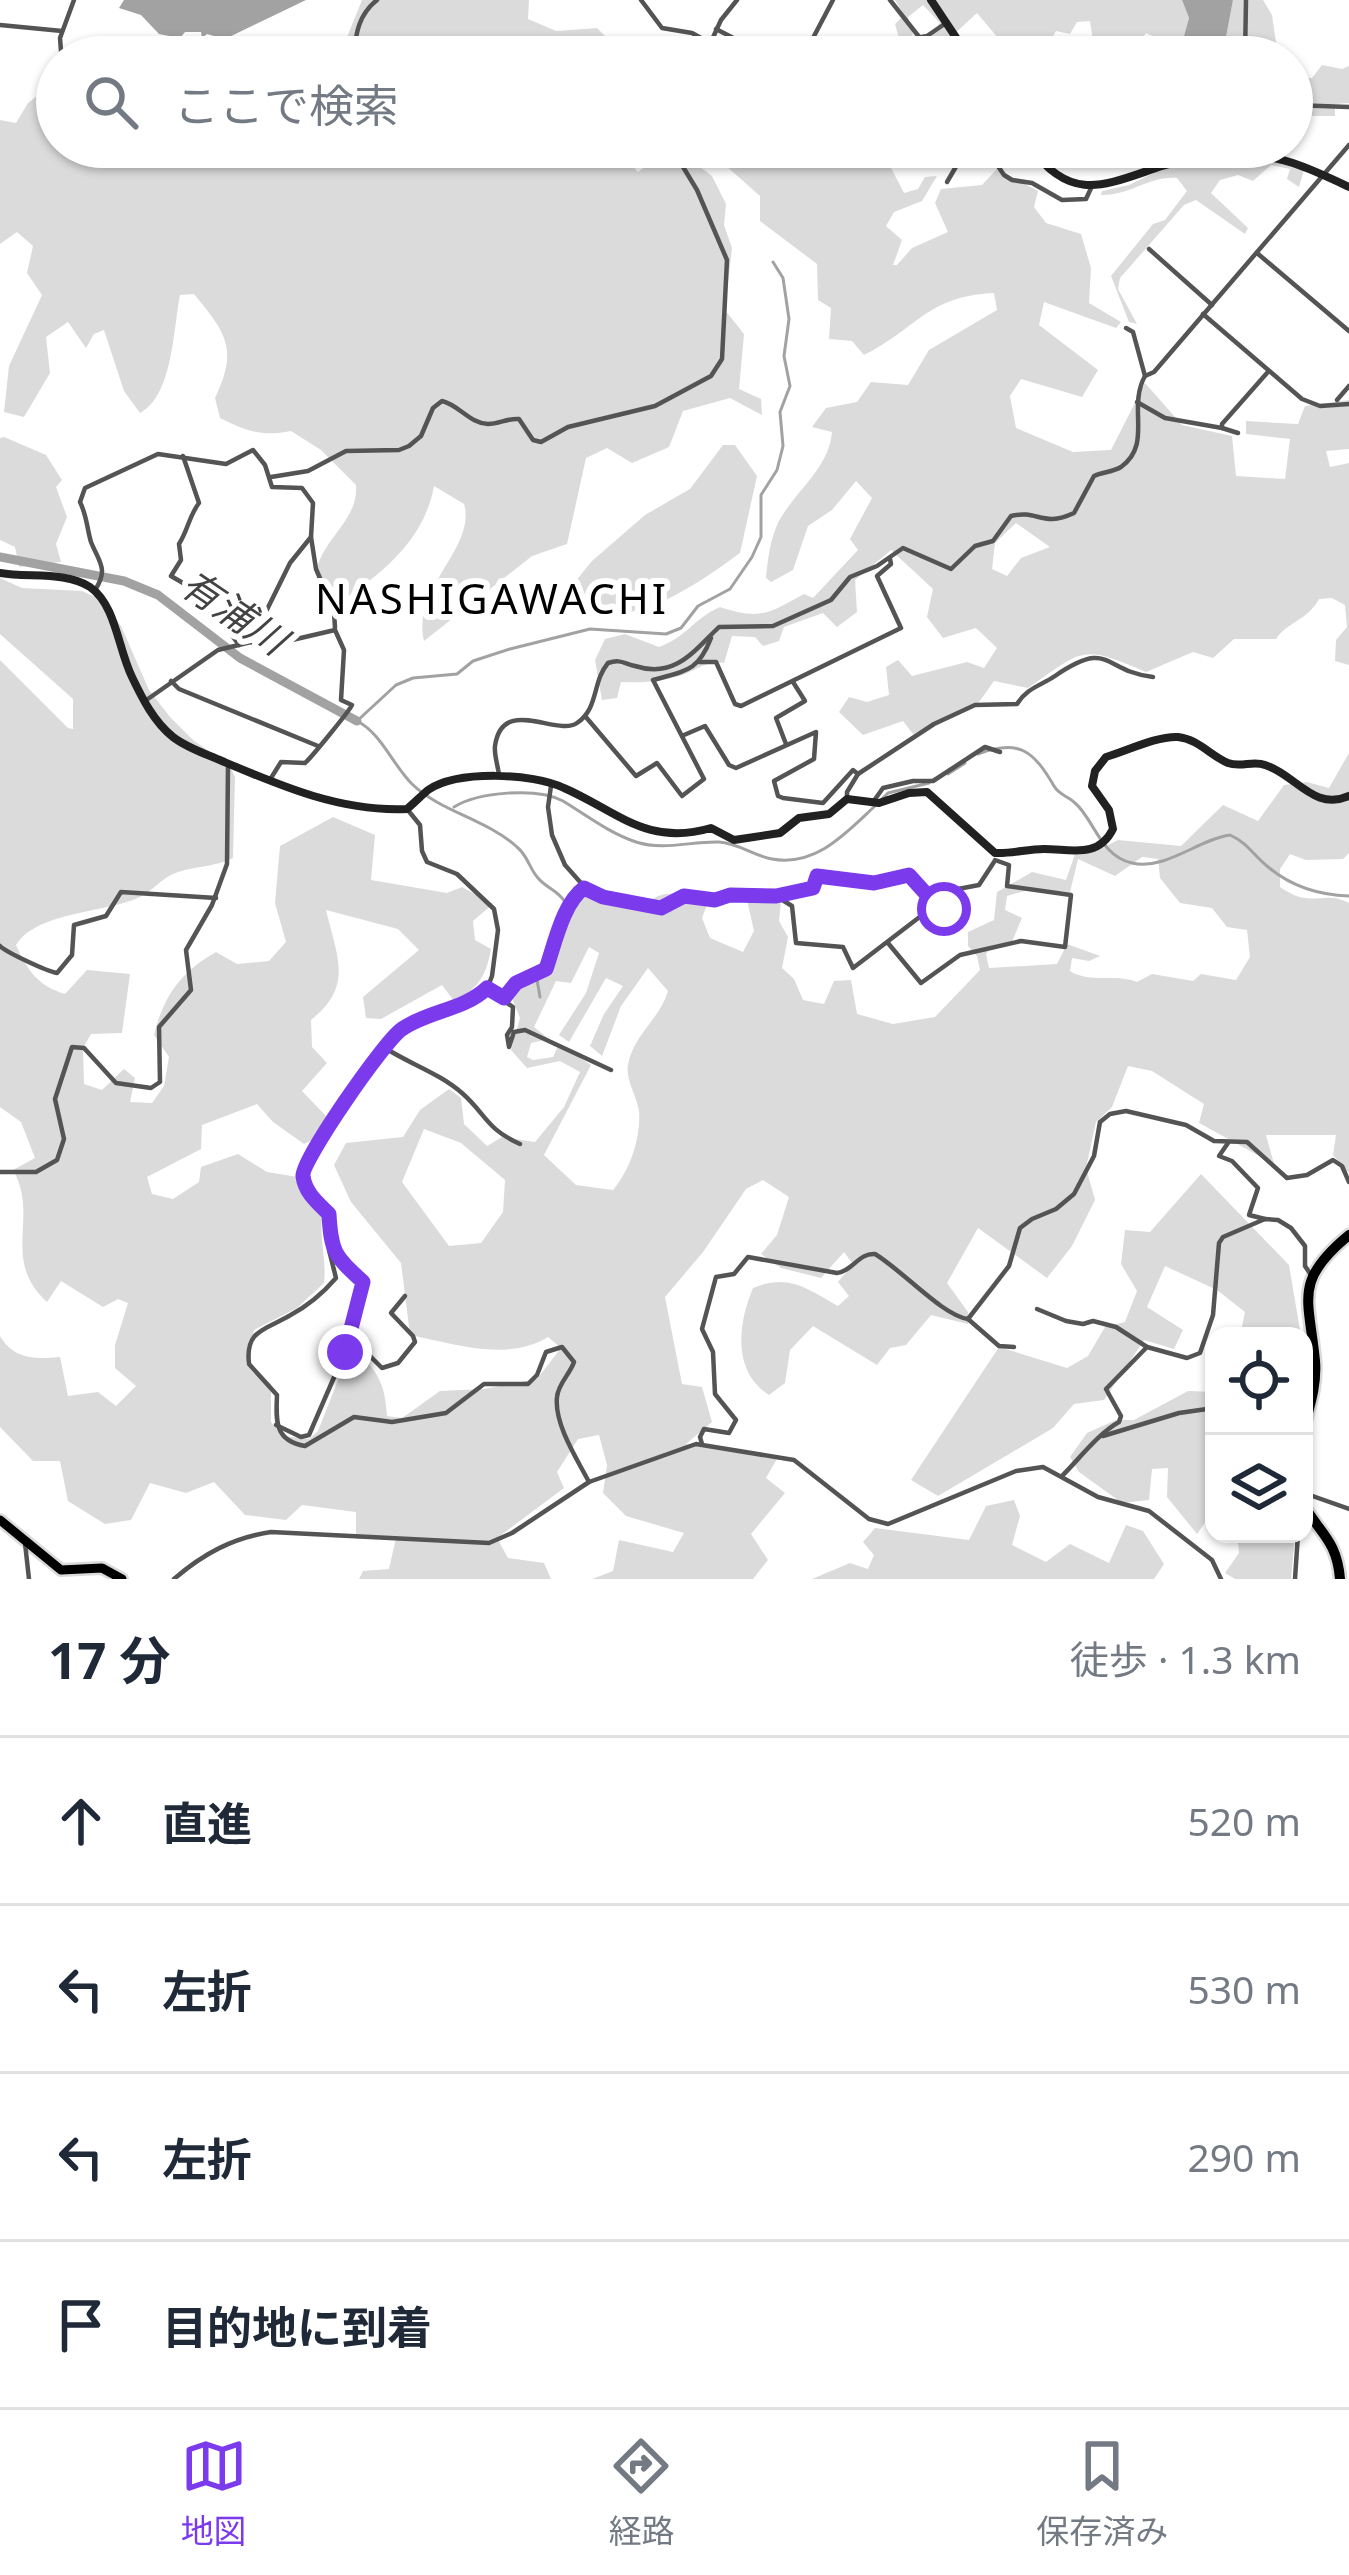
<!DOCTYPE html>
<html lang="ja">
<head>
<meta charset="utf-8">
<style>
  :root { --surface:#fff; --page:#f2f2f3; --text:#1f2937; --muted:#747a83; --line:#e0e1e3; --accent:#7c3aed }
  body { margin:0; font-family:"Noto Sans","Noto Sans JP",sans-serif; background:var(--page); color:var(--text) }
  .controls { position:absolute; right:36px; bottom:36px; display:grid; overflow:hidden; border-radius:24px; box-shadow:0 3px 9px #0004 }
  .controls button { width:108px; height:108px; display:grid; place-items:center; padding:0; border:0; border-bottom:3px solid var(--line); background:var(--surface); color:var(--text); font:60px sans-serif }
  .stop { position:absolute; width:36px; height:36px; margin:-27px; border:9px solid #7c3aed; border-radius:50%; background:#fff }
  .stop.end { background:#7c3aed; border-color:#fff; box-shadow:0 3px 12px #0008 }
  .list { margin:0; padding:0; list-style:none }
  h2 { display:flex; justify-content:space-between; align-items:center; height:156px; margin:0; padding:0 48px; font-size:51px }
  h2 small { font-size:39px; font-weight:400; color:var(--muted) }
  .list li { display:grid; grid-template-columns:78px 1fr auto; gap:36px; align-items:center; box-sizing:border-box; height:168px; padding:0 48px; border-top:3px solid var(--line) }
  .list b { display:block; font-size:45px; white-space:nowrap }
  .list em { font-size:39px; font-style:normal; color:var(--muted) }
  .icon { flex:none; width:66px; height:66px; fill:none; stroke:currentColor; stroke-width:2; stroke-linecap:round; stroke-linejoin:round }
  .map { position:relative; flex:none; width:1349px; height:1579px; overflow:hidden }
  .search { position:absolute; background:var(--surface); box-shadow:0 3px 9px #0004; left:36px; right:36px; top:36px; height:132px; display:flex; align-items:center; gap:30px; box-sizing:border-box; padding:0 42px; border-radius:66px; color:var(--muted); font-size:45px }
  .sheet { height:828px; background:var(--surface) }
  nav { display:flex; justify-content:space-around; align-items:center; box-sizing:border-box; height:168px; border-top:3px solid var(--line); background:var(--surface); font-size:33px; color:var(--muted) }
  nav a { display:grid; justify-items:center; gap:6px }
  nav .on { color:var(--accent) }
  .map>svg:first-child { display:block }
  .green { fill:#dbdbdb; fill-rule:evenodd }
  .water { fill:#a2a2a2 }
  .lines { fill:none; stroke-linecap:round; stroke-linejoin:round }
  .stream { stroke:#a2a2a2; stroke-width:3 }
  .river { stroke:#a2a2a2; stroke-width:9 }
  .primary-casing { stroke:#dbdbdb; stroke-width:14 }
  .highway-casing { stroke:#dbdbdb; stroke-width:15 }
  .street { stroke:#545454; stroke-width:4.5 }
  .secondary { stroke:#212121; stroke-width:8 }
  .primary { stroke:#000; stroke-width:9 }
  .highway { stroke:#000; stroke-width:10 }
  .route { stroke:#7c3aed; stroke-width:15 }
  .labels { text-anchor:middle; stroke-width:12; stroke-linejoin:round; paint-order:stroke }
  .water-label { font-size:39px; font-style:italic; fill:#434343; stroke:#fff }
  .quarter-label { font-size:42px; letter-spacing:3px; fill:#000; stroke:#fff }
</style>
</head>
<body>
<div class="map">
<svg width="1349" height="1579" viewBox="0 0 1349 1579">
  <rect width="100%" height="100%" fill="#fff"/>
  <g class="green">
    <polygon points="362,0 529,0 528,19 556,31 597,28 626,57 339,57"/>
    <polygon points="895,0 1182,0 1189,18 1184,36 1168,43 1146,33 1136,47 1141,57 1132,57 1126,42 1101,46 1099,57 1087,57 1094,48 1090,21 1077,22 1070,34 1056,31 1047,47 1056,57 1014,57 977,13 939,48 927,37 940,23 923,5 908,17 913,35 900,42 895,24 904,15"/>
    <polygon points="1233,0 1263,0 1272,15 1278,57 1227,57 1224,48"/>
    <polygon points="1322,65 1342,69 1349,66 1349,103 1335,104 1335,116 1292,116 1292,77 1312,78"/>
    <path d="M57 81V147H614L638 172 651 162 683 155 685 147H892L888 162 904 193 918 189 925 177 937 176 922 201 894 212 886 226 902 240 893 265H897L912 248 948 232 935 203 941 189 982 185 997 169 1038 191 1034 207 1046 223 1081 234 1091 268 1089 303 1121 322 1116 328 1044 302 1039 325 1098 370 1082 397 1021 379 1010 396 1016 428 1073 452 1111 450 1145 383 1182 425 1232 436 1236 476 1285 479 1290 439 1246 434V421L1298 424 1305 406 1349 400V449L1326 451 1330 467 1349 463V665L1335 661 1336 640 1347 627 1345 605 1332 598 1319 599C1308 620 1287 622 1276 639H1234L1213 658 1193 652 1146 672C1081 644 1084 649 1028 688L994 681 979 702 913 734 903 721 863 735 839 712 849 697 867 702 889 695 886 667 898 660 912 676 967 662 984 668 997 648 976 628 943 638 927 617 933 589 891 550 855 580 857 612 837 627 823 613 784 627 779 641 763 646 755 637 732 636 724 663C706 660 696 671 679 676 658 682 642 683 621 682L617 698 602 700 595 660 605 639 625 634 659 647C687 637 694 618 720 607 760 620 768 614 804 594L813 598 858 550 850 539 872 498 856 481 832 510 808 526 793 570 771 582 766 578C768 558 770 539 779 521 797 489 829 468 832 432L812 427 826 408 857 402 871 382 908 385 929 350 997 310 994 293C927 296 918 328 864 355L852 341 829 339 831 308 818 300 817 264 760 221V196L725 165 700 156 699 166 712 176 726 204 724 225 732 248 725 310 744 334 739 389 761 399 762 415 730 398 683 411 669 447 632 463 607 448 586 458 567 544 532 556 424 641C411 588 477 547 464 504L434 486C425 537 386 571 344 599L331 594 316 574C320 540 359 521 356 485L321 450 291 431C262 437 246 431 220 418L215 398C238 349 227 334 194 294L180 295C173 330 173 395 140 413L124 391 104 330 94 334 86 348 68 322 46 337 50 373 24 417 4 412 9 366 42 295 27 273 33 246 17 232 0 244V120L16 123 28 103ZM1016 523 1050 547 1021 558 1007 576 992 569 995 543Z"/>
    <path d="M1185 147H1194L1196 152 1221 149 1225 160 1251 156 1244 147 1284 150 1286 162 1304 170 1299 187 1287 179 1290 169 1271 165 1253 181 1238 175 1220 180 1211 193 1248 228 1245 234 1196 200 1184 205 1120 278 1118 289 1137 324 1129 322 1111 276 1153 224 1165 220 1187 191 1177 178C1148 176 1130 196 1101 195L1102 191 1129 185 1158 171 1159 157 1186 152Z"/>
    <polygon points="4,437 46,455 62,480 56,487 67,517 56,544 61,562 19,567 15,547 0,540 0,438"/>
    <path d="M723 445H735L757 476 740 553C686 592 626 635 557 604L592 561 645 515 690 489Z"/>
    <path d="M0 578 22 588 82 591 102 600 121 626 149 690 170 717 193 740 230 766 235 777 233 858C214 867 197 866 178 872 162 877 152 892 138 898 103 913 37 912 16 945 27 970 38 986 65 994L87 970 130 974 122 1033 91 1034 83 1048 84 1084 102 1090 124 1069 135 1078 130 1102 152 1103 164 1086 169 1057 154 1035C164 995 181 972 216 952L237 964 269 961 286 942 275 903 280 846 333 817 375 835 371 880 447 893 462 887 493 904 473 921 475 940 491 949C486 976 479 988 454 1001L442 985 381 1019 366 1018 363 997 419 950 398 929 326 910C337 957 354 986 311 1020L312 1047 327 1063 302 1091 326 1116 316 1138 304 1144 273 1122 257 1104 202 1125 201 1149 147 1177 152 1194 173 1199 199 1182 201 1167 238 1154 267 1172 298 1177 323 1213C318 1237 327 1259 324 1283L297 1308 254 1330 246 1364 271 1384V1422L282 1436 309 1439 318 1431 348 1355H361C381 1376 385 1388 387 1416L402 1418 440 1391 484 1389 537 1379 561 1348 548 1337C507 1362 455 1344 410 1335L401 1263 351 1202 334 1165 346 1143 403 1137 420 1110 449 1089 461 1098 464 1124 487 1146 502 1137 535 1142 564 1107 580 1072 560 1061 527 1068 511 1050 520 1018 512 998 519 986 548 971 569 921 567 905 584 890 644 906C664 886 683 894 708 902L702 918 710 938 743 952 754 931 747 900 756 895 781 901 779 921 788 937 782 968 794 979 803 1000 824 1004 834 981 851 980 857 1014 893 1024 935 1017 980 970 977 956 968 946V932L994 920 997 892 1032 872 1066 880 1075 854 1098 850 1118 840 1181 846 1223 805 1258 821 1284 785 1307 782 1329 788 1349 753V853L1343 859 1306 860 1290 854 1280 869V887C1313 910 1322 889 1349 903V1173L1333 1155 1336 1135H1266L1274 1164 1199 1123 1204 1104 1152 1071 1128 1066 1112 1107 1096 1122 1086 1168 1095 1200 1072 1246 1047 1278 978 1228 947 1283 968 1312V1324L931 1315 906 1345 890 1348 877 1365 813 1326 790 1350 785 1383 769 1395C732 1371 738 1324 753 1288 788 1273 808 1289 838 1306L849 1296 838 1282 853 1264 844 1252 821 1278 781 1268 761 1254 777 1235 789 1197 763 1180 746 1189 703 1252 665 1297 682 1384 702 1387 712 1422 686 1444 778 1457 766 1478 785 1493 751 1534 768 1560 753 1579H592L613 1571 619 1540 673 1552 684 1533 626 1516 603 1493 607 1465 599 1435 578 1439 557 1472 564 1488 497 1538 508 1558 544 1563 551 1579H359L363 1571 389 1569 396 1538 356 1539V1512L302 1505 286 1520 245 1515 214 1482 186 1493 150 1483 131 1520 105 1524 68 1501 60 1461H33L0 1427V1336C14 1360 36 1359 60 1357L68 1396 98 1392 116 1406 136 1386 115 1368V1345L128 1303 118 1299 103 1307 61 1281 47 1302C0 1259 40 1217 13 1170L35 1158 21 1122 0 1107V660L68 728 73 729V699L0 634ZM1142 857 1158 859 1160 878 1180 903 1212 908 1227 927 1247 930 1250 957 1236 980 1201 974 1193 981 1152 974 1137 982C1115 973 1091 984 1070 971L1072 958 1089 961 1100 956 1067 944 1057 964 989 968 986 954 993 945 1011 944 1022 918 1005 910 1007 896 1031 889 1070 892 1078 859 1115 876ZM589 947 599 953 586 993 559 1035 569 1042 606 978 623 986 604 1014 590 1046 602 1056 621 1006 648 968 668 991C660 1019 633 1035 628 1065 625 1079 637 1096 639 1111 641 1138 630 1170 613 1190L576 1185 544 1155 591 1065 559 1044 553 1057 533 1060 527 1057 531 1043 549 1039 534 1027 556 981 571 983ZM424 1129 461 1143 505 1180 503 1212 481 1243 449 1246 402 1182Z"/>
    <polygon points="1201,1174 1289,1265 1301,1336 1240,1336 1245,1312 1217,1290 1165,1266 1147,1307 1183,1330 1174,1349 1144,1340 1104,1400 1074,1404 1053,1428 938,1496 911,1480 999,1347 1067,1368 1088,1356 1105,1327 1125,1322 1137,1291 1121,1264 1125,1230 1150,1232"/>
    <polygon points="1188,1391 1214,1392 1214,1519 1209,1517 1197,1534 1167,1497 1168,1468 1152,1469 1149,1500 1122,1503 1079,1472 1070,1457 1087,1433 1116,1420 1134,1420"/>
    <polygon points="1014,1500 1020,1516 1012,1545 1046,1562 1070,1544 1109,1563 1126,1525 1143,1531 1164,1564 1154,1579 812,1579 850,1563 868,1569 874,1555 863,1542 875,1528 969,1540 986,1506"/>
    <polygon points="1237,1534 1295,1534 1291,1579 1235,1579 1225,1573 1239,1553"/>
  </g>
  <g class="water">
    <polygon points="124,0 306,0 225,39 207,34 202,38 201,32 185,32 180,38 159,34 141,15 119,8"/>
    <polygon points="1182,0 1233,0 1224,48 1227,57 1196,57 1184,36 1189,18"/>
  </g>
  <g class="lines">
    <g class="stream">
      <path d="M978 754C1020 738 1034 752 1054 786 1059 795 1068 796 1075 803 1094 819 1100 856 1132 863 1165 871 1199 839 1230 835 1248 843 1253 855 1267 866 1290 886 1319 895 1349 896"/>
      <polyline points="948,774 965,763"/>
      <polyline points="882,799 888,793 929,783"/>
      <path d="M454 807C478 792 537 787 563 801 586 815 609 833 636 842 664 851 691 841 719 842 738 843 754 856 772 859 816 867 846 833 875 806"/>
      <path d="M565 902C558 890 546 888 538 878 529 868 528 856 517 847 486 819 441 812 412 784 392 764 382 734 357 721L396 685 413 678 457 674 473 661 510 649 590 629 666 634 681 628 698 606 730 589 752 557 761 537V495L777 470 783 446 780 412 790 386 784 356 789 319 783 278 773 262"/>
      <polyline points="540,997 536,974 558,933"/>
    </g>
    <polyline class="river" points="0,557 124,581 158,595 240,658 357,721"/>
    <defs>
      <polyline id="primary" points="0,1520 61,1570 102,1568 122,1579"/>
      <g id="highway">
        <path d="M1304 1427C1310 1405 1317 1384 1315 1361 1309 1298 1293 1281 1349 1235"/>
        <path d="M1304 1506C1322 1535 1337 1542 1340 1579"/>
      </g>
    </defs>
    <use href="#primary" class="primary-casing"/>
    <use href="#highway" class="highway-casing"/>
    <g class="street">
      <polyline points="641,0 662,28 692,33 710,43"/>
      <polyline points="890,0 935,57"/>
      <polyline points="0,25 62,31"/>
      <polyline points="716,29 770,57"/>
      <polyline points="1155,56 1155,57"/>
      <polyline points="68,57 61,51 60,38 74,0"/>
      <path d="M353 57C356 34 358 15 377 0"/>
      <polyline points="704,57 721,20 737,0"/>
      <polyline points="803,57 833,0"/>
      <polyline points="896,57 905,40 927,36 946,23"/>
      <polyline points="1245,57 1246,0"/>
      <polyline points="1292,105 1349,107"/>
      <polyline points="985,147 1004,175 1012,180 1032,183 1062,200 1086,199 1092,186"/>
      <polyline points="947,182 961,158 950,147"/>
      <polyline points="1149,249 1212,305"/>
      <polyline points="1257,253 1349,331"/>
      <polyline points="1203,314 1302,399 1320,406 1349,404"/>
      <polyline points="1126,328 1133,332 1145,376"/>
      <polyline points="1337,400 1349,386"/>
      <polyline points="1137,402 1165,418 1222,428"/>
      <polyline points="1238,433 1222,428 1222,424 1267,373"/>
      <path d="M183 456 199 503C189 516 188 530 179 544L181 560 171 576 200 593 239 645"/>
      <path d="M271 477 308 471 346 451 399 450 409 446 421 436 433 408 442 401C459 405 469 423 488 424 499 424 508 418 519 419L533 440 541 442 568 427 655 406 711 376 722 359 727 260 697 190 671 147"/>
      <polyline points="311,537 316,569 334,611 335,628"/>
      <path d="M95 590C109 569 99 562 91 542 87 529 87 516 80 502L85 488 158 454 226 464 253 450 265 465 272 487 302 488 313 503 311 537 290 563 251 642"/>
      <polyline points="699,662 716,662 735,704 741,706 901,628 877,576 891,564 890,559"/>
      <polyline points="171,681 179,689 318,746"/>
      <path d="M145 701 218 650 251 642 275 644 335 630 344 650 341 700 352 705C350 710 311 758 305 763L281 762 271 778"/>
      <path d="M585 716 636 776 657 763 682 796 704 779 653 680C685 671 698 672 711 638"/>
      <polyline points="684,735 705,726 729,765 736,768 816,732 814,759 774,781 778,796 783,798 823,803 853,770 858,774"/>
      <polyline points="786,744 776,718 805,701 793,682"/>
      <path d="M499 775C498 766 494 755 495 746 502 695 557 737 577 723 599 708 592 682 608 663 620 659 623 663 635 666 675 679 694 651 719 627L773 626 831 600 850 577 877 566 903 548 951 569 975 546 993 541 1011 516C1038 509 1042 528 1074 513L1094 476C1102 472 1113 472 1121 467 1153 444 1127 408 1145 376L1154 372 1349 145"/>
      <path d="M551 786 548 807 552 835 565 865 589 892 661 908 684 896 715 900 730 895 776 896 813 888 817 876C832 876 849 881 864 883 907 891 893 848 937 906"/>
      <path d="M847 799V792L858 774 934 724 975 705 1017 704C1027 688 1040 686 1055 676 1111 638 1102 671 1153 677"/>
      <polyline points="873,802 883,788 913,781 933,781 985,747 1000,752"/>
      <path d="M407 809 420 825 422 851 427 862 457 874 494 909 498 930 492 976 487 989 475 998 402 1028 354 1083 332 1128 308 1156 302 1172 312 1199 329 1214V1250L336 1278C324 1292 306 1307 289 1316 265 1330 245 1330 249 1364L277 1395C276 1420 274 1441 305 1446L354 1417 392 1422 446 1413 484 1384H528L537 1375 546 1352 562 1347 574 1362C570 1374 558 1384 557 1397 554 1424 577 1459 589 1482"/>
      <polyline points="776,896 792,906 796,943 843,947 853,968 934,906 948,906 958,889 979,885 994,862"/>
      <polyline points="888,943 921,983 960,955 1021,941 1065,947 1071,895 1007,886 1009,865 995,860"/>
      <path d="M0 946C6 952 46 971 57 973L72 955 74 925 106 916 121 892 216 898"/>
      <polyline points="487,989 513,1007 512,1027 507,1035 509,1047 514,1032 525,1030 611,1070"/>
      <polyline points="504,998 516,983 546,969 566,917 568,903 582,889"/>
      <path d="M385 1048C410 1064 439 1073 462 1093 486 1114 486 1129 520 1144"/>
      <polyline points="1228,1143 1219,1156 1232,1161 1258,1188 1249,1215 1265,1219"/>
      <polyline points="0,1172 36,1172 57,1160 64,1139 55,1099 72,1047 84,1048 116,1083 151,1088 160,1082 159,1027 191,990 186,950 212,905 227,864 228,765"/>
      <polyline points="330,1237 342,1267 363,1283 345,1352"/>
      <polyline points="1037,1309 1066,1321 1083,1324 1093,1321 1116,1327 1147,1347"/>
      <polyline points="968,1319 999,1346 1014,1347"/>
      <polyline points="276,1425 301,1437 309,1435 345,1352 370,1356 382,1368 398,1363 415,1342 413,1336 391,1313 405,1296"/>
      <polyline points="1103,1436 1179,1413 1214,1408"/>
      <path d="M702 1444 700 1437 704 1429 729 1433 736 1420 715 1394 713 1352 702 1329 716 1277 734 1274 748 1257 837 1273C853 1271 858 1253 875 1254 902 1270 943 1316 968 1319L1009 1266 1020 1228 1032 1219 1056 1209 1074 1194 1094 1156 1100 1122 1110 1114 1126 1111 1186 1125 1214 1141 1247 1142 1287 1178 1307 1175 1333 1160 1342 1166 1349 1182"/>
      <path d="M1062 1476C1079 1459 1099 1433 1119 1422L1121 1416 1106 1389 1147 1347 1187 1358 1200 1353 1213 1315 1219 1243 1223 1237 1265 1219 1278 1220 1291 1228 1305 1246V1266L1311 1275"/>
      <polyline points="1304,1493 1349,1509"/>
      <polyline points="25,1543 29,1579"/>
      <path d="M174 1579C203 1554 232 1538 271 1532L489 1543 512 1533 589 1482 696 1444 794 1460 869 1519 888 1524 1016 1471 1043 1467 1098 1497 1149 1511 1212 1560 1221 1579"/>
      <polyline points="1295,1579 1298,1534"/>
    </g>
    <g class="secondary">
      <polyline points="931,0 969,57"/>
      <path d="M1030 147C1072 205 1107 184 1162 166 1184 159 1211 155 1235 154 1278 153 1311 169 1349 187"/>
      <path d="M0 573C28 578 66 571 90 587 116 605 118 649 132 677 142 698 154 722 173 737 187 748 206 754 222 761 281 786 341 812 407 809 414 803 421 796 428 790 458 770 532 773 564 788 617 811 647 847 711 828L734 840 780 833 799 818 829 814 847 799 879 803 909 793 927 792 995 853C1012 854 1027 849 1044 849 1071 849 1098 859 1113 829L1109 810 1092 786 1095 771 1106 757C1127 751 1156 736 1178 737 1198 739 1211 756 1228 763 1241 768 1253 760 1265 765 1295 774 1314 812 1349 796"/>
    </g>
    <use href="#primary" class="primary"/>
    <use href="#highway" class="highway"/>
  </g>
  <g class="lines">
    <path class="route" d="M345 1352 363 1282C335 1256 331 1253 329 1214 318 1203 305 1193 303 1176 301 1161 385 1040 402 1029 428 1011 464 1010 487 988L504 998 516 983 546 969C555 943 563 903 584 888L603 897 661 908 684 896 715 900 730 895 776 896 813 888 817 876 874 883 909 875 937 906 944 909"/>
  </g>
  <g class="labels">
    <g class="water-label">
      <text transform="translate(234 612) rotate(34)" y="14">有浦川</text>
    </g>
    <g class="quarter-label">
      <text x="492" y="614">NASHIGAWACHI</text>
    </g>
  </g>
</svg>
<div class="controls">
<button><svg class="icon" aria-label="locate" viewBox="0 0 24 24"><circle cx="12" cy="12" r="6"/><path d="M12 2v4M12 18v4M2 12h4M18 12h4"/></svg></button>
<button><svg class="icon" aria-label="layers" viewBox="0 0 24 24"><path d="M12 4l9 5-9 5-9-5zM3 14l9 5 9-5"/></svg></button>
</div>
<div class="stop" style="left:944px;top:909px"></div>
<div class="stop end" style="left:345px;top:1352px"></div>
<div class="search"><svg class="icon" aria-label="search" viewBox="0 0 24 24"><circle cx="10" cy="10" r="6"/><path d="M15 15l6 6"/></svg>ここで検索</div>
</div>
<section class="sheet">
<h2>17 分<small>徒歩 · 1.3 km</small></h2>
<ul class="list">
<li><svg class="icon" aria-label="ahead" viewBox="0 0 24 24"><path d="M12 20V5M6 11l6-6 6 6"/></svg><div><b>直進</b></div><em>520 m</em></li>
<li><svg class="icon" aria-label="left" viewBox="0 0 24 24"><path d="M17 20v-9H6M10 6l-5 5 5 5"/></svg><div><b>左折</b></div><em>530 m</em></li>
<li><svg class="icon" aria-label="left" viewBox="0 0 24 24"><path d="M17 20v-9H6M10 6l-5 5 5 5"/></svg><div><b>左折</b></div><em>290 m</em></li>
<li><svg class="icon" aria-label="arrive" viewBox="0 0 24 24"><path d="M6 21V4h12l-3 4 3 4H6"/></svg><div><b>目的地に到着</b></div></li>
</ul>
</section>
<nav>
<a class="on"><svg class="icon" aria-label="map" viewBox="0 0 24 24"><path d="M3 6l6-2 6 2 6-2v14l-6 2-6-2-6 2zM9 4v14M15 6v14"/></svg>地図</a>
<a><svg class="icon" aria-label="directions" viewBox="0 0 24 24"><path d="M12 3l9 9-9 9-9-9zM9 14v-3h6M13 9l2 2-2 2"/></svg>経路</a>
<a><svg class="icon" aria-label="saved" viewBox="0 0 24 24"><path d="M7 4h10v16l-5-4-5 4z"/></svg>保存済み</a>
</nav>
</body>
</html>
